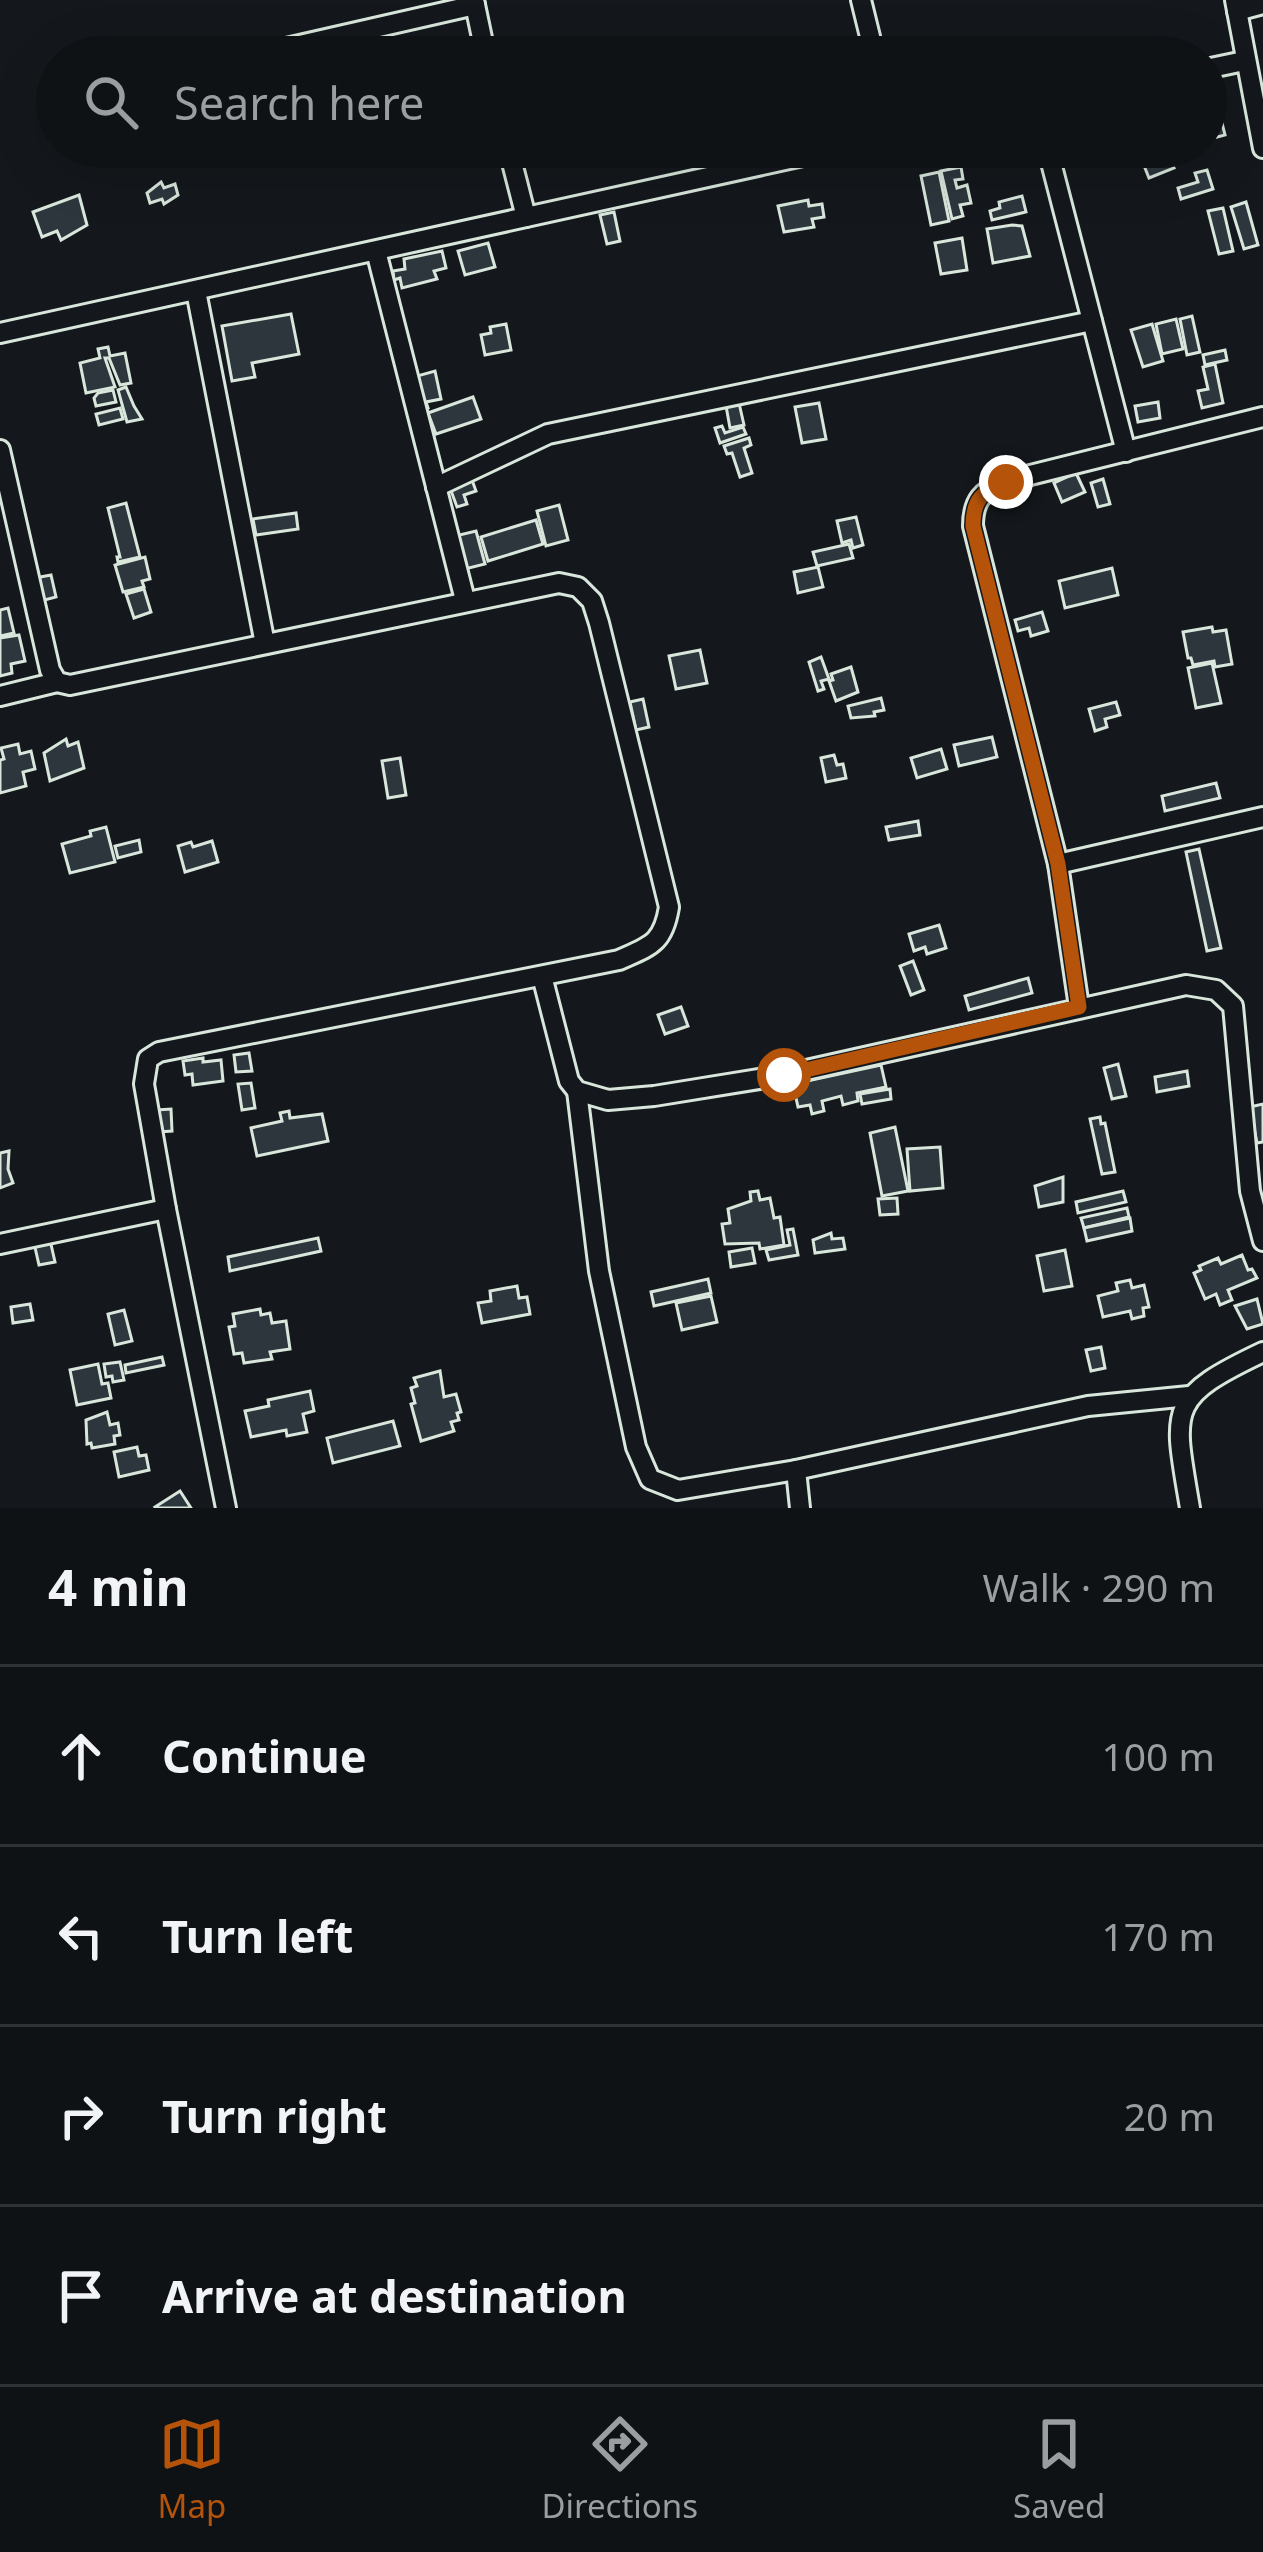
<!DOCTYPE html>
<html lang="en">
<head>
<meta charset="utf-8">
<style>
  :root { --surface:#0f1215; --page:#1d2022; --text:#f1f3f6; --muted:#9b9ea0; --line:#2f3234; --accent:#b45309 }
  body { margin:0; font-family:"Noto Sans",sans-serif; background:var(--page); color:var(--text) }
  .stop { position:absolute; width:36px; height:36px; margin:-27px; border:9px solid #b45309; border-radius:50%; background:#fff }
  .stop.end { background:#b45309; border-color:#fff; box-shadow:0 3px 12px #0008 }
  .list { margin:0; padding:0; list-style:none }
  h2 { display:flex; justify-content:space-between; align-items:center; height:156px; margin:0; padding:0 48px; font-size:51px }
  h2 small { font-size:39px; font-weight:400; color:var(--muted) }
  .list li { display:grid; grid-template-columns:78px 1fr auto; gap:36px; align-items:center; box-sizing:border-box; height:180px; padding:0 48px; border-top:3px solid var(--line) }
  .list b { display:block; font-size:45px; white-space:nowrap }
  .list em { font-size:39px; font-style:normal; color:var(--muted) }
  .icon { flex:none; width:66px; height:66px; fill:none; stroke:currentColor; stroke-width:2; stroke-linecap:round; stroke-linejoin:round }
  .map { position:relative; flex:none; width:1263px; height:1508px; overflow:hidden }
  .search { position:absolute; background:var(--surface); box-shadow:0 12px 48px #0002; left:36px; right:36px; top:36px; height:132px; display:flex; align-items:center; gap:30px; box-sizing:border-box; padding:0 42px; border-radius:66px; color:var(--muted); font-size:45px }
  .sheet { height:876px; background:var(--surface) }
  nav { display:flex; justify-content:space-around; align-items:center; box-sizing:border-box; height:168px; border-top:3px solid var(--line); background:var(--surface); font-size:33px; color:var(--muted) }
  nav a { display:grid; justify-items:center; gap:6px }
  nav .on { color:var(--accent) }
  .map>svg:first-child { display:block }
  .building { fill:#2c363c; stroke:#d8e6dc; stroke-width:3 }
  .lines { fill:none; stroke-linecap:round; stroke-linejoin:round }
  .street-casing { stroke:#d8e6dc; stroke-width:24 }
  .street { stroke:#14181c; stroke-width:18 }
  .route { stroke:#b45309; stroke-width:15 }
</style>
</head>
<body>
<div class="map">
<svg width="1263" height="1508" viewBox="0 0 1263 1508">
  <rect width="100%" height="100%" fill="#14181c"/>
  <g class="building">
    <polygon points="790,43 793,57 801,57 760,57 763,49"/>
    <polygon points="1217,103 1225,135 1206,140 1206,106"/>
    <polygon points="1137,147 1171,147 1172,151 1141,159"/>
    <polygon points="1167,153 1174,168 1149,178 1143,163"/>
    <polygon points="961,167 963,179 955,180 957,188 967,185 971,203 960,205 963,216 952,219 941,171"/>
    <polygon points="1207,170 1213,189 1181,199 1178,188 1198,182 1195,173"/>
    <polygon points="939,172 949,221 931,225 921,176"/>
    <polygon points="161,182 164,188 175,184 178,195 164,204 162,199 150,203 147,193"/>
    <polygon points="79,195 87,225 61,240 57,231 42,237 33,212"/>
    <polygon points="1022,196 1026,212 992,220 990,211 1000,208 999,202"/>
    <polygon points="808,200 809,206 822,204 824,217 812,219 814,227 784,232 778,206"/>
    <polygon points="1246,202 1258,245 1244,249 1231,207"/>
    <polygon points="1223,208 1233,251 1219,254 1208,211"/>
    <polygon points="614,212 620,241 607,244 600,215"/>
    <polygon points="1012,225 1022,226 1030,256 993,263 987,229"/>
    <polygon points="962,238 967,270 941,274 935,243"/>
    <polygon points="488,243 495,267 465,275 458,251"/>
    <polygon points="442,251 446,268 434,271 437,279 402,288 400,278 394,280 393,271 405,269 404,259"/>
    <polygon points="291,314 299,354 252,363 255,377 232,381 222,326"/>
    <polygon points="1192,316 1200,352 1187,355 1180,319"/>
    <polygon points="1176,319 1183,349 1162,354 1156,324"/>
    <polygon points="506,324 511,350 485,355 481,335 491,333 490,327"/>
    <polygon points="1152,324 1163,361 1143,367 1131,330"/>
    <polygon points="108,347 110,356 125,353 131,383 120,385 109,358 105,358 115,387 86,393 80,363 100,358 98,349"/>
    <polygon points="1225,350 1227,360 1205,365 1203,355"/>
    <polygon points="1215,364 1223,403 1202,408 1198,391 1208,389 1203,367"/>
    <polygon points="435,371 441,399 426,402 428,408 419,410 417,376"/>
    <polygon points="126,387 134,406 142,419 127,422 118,390"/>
    <polygon points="113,390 116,402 96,406 94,398 98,393"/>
    <polygon points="473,397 481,419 436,434 428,413"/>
    <polygon points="1158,402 1160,418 1138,422 1135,406"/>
    <polygon points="739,403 744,425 730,428 726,406"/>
    <polygon points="819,403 826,439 802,443 795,407"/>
    <polygon points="120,408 123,419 99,425 96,414"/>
    <polygon points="722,426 725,433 743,427 746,434 720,443 715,428"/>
    <polygon points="749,438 751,445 744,448 752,473 740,477 732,453 727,454 724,446"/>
    <polygon points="1076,473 1085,492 1062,502 1054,483"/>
    <polygon points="1103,479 1110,504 1098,507 1091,483"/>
    <polygon points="472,480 476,491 464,495 467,504 457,507 450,488"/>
    <polygon points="126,503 140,557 118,562 117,557 120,557 108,508"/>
    <polygon points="559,505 568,540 546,546 537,511"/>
    <polygon points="296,513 298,529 256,535 253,519"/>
    <polygon points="856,517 863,545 853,548 851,540 842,543 837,521"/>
    <polygon points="536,520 543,544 488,561 481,537"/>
    <polygon points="476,531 485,564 465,569 455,536"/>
    <polygon points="849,544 853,558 817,566 813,552"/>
    <polygon points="145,557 150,579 142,581 144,587 123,592 115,565"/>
    <polygon points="818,567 823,587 798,593 794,572"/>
    <polygon points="1112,568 1118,595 1065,608 1059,581"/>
    <polygon points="51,575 56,597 41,601 35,578"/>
    <polygon points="144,589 151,612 134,618 126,594"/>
    <polygon points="8,608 14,633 0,636 0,610"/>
    <polygon points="1042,612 1048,631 1031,636 1029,628 1018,631 1015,620"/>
    <polygon points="1212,627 1213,632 1226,630 1232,664 1215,667 1214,661 1193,665 1191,658 1188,658 1183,632"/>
    <polygon points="19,635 25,661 11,664 12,673 0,676 0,638"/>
    <polygon points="700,650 707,683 676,689 669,656"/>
    <polygon points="821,657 829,679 821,681 824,689 818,691 809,662"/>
    <polygon points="1212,663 1221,703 1196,708 1188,668"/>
    <polygon points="851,667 858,692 836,701 829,681 833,680 831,674"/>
    <polygon points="881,698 884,710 874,712 875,716 851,718 848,706"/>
    <polygon points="643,699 649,727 636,730 630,702"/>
    <polygon points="1116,702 1120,715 1105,719 1107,727 1095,731 1089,709"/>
    <polygon points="992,737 997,757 959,766 954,745"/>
    <polygon points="66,739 68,746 78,742 84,768 50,781 44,753"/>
    <polygon points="18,744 20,754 31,751 35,769 23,772 26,786 0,793 0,760 4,759 1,748"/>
    <polygon points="941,749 947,769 917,778 911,758"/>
    <polygon points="834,755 837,765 843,764 846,778 826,782 821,758"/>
    <polygon points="400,758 406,795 388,798 382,761"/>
    <polygon points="1216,783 1220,798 1165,811 1162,796"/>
    <polygon points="918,821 920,835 889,840 886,827"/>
    <polygon points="106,827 115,862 70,873 62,844 91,836 90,831"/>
    <polygon points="139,840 141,852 118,858 115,846"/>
    <polygon points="212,841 218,862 185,872 178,846 191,842 193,847"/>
    <polygon points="1199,849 1221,948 1207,951 1186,852"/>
    <polygon points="939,925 946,948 927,954 925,947 914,951 909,934"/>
    <polygon points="913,961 924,990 911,995 900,966"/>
    <polygon points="1028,978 1032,993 969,1010 965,996"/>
    <polygon points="681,1007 688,1026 665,1034 658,1015"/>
    <polygon points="249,1053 252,1071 236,1072 234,1055"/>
    <polygon points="203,1058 203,1062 221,1060 223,1081 193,1085 192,1074 185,1075 183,1061"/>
    <polygon points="1118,1064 1126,1096 1112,1099 1104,1068"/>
    <polygon points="881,1065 886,1087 857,1093 858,1101 843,1105 841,1096 822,1101 824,1111 812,1114 810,1105 798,1107 793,1084"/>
    <polygon points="1187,1071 1189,1086 1157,1092 1155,1077"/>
    <polygon points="251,1083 255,1108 242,1110 238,1084"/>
    <polygon points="890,1089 891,1099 862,1104 860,1094"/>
    <polygon points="1263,1104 1263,1142 1257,1143 1250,1107"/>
    <polygon points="171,1109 172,1131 159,1132 157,1110"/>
    <polygon points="289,1111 290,1118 322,1114 328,1141 257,1156 251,1128 282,1121 280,1113"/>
    <polygon points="1100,1117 1101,1124 1105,1123 1115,1172 1102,1174 1090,1119"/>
    <polygon points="895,1127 908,1191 882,1196 870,1133"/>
    <polygon points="940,1147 943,1188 910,1191 907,1149"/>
    <polygon points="9,1151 8,1169 13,1183 0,1188 0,1153"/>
    <polygon points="1063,1177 1063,1202 1039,1207 1035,1186"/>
    <polygon points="758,1191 760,1200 770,1198 774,1218 780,1217 784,1245 760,1249 759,1243 725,1244 722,1224 730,1223 728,1209 751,1201 750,1192"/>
    <polygon points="1123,1191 1126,1202 1078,1213 1076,1202"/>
    <polygon points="897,1198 898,1214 880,1215 878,1199"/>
    <polygon points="1127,1208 1129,1217 1084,1228 1081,1218"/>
    <polygon points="1130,1218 1132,1231 1087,1241 1084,1228"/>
    <polygon points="793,1229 798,1255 769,1260 766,1250 790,1245 787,1230"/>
    <polygon points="831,1233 832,1239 843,1238 845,1249 815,1253 813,1240"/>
    <polygon points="318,1238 321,1251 230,1271 228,1257"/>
    <polygon points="50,1240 55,1262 39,1265 34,1243"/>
    <polygon points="752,1248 755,1263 731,1267 729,1252"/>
    <polygon points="1065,1250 1072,1286 1044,1291 1037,1256"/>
    <polygon points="1242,1255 1248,1270 1252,1269 1257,1278 1228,1290 1232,1300 1220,1305 1216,1294 1205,1299 1194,1273 1201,1270 1199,1266 1218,1258 1221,1264"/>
    <polygon points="708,1279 711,1293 654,1306 651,1292"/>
    <polygon points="1130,1280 1132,1288 1144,1285 1149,1307 1143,1308 1144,1316 1132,1319 1130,1311 1103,1317 1098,1296 1118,1291 1116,1283"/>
    <polygon points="517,1286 519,1298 527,1297 530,1314 482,1323 478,1303 491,1301 490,1291"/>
    <polygon points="711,1296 717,1322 682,1330 676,1303"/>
    <polygon points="1257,1299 1263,1324 1247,1329 1235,1306"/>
    <polygon points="30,1304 33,1320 13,1323 11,1307"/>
    <polygon points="260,1309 261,1315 270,1313 272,1323 286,1321 290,1349 270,1352 272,1359 244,1363 242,1353 234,1354 229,1327 235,1326 233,1314"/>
    <polygon points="124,1310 132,1341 115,1345 108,1314"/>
    <polygon points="1101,1347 1105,1368 1091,1371 1086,1350"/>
    <polygon points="162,1357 164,1365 126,1373 125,1365"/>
    <polygon points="120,1362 124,1380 113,1382 112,1376 106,1377 104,1364"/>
    <polygon points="98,1364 102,1384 108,1383 111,1398 77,1405 70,1370"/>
    <polygon points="440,1371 444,1397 456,1394 461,1412 457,1413 459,1420 451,1422 454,1431 421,1441 411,1404 415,1403 411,1388 417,1386 414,1378"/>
    <polygon points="310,1391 314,1411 303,1414 307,1432 287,1436 286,1430 251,1437 245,1411 269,1406 268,1400"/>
    <polygon points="107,1412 110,1425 118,1423 120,1435 114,1436 115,1444 92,1448 91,1443 87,1444 86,1420"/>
    <polygon points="393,1421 400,1446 333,1463 327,1438"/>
    <polygon points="137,1447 139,1456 146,1455 149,1470 119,1477 114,1452"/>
    <polygon points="180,1491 191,1508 156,1508 155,1507"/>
  </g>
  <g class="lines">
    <defs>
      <g id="street">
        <polyline points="474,0 486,57"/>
        <polyline points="861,0 875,57"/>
        <polyline points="1235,0 1263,148"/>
        <polyline points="1237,11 1263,4"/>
        <polyline points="247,57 475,5"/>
        <polyline points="1206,69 1244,61"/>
        <polyline points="508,147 526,217"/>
        <polyline points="1047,147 1126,452"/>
        <polyline points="376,251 465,600"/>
        <polyline points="196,291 265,644"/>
        <polyline points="0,333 844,147"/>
        <path d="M0 450 50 670 57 682 70 685 559 583 578 587 592 601 599 623 669 907C663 944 650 946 619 960L159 1052 148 1059 144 1084 166 1209"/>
        <polyline points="436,487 548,434 1092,321"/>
        <polyline points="0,696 57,682"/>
        <path d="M1058 864 973 526C973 500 982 491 1006 481L1263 417"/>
        <polyline points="542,976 569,1081 577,1091 608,1100 654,1096 784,1075 1186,985 1216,990 1233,1006 1250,1191 1263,1241"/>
        <polyline points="1079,1007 1058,864 1263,817"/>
        <polyline points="577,1091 599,1271 636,1447 650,1479 678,1490 796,1470 1088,1406 1189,1396"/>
        <polyline points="0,1244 166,1209 226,1508"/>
        <polyline points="796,1470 800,1508"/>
        <path d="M1190 1508C1173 1408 1166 1398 1263 1352"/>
      </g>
    </defs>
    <use href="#street" class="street-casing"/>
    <use href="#street" class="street"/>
  </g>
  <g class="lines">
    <path class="route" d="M784 1075 1079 1007 1058 864 973 526C973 500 982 491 1006 482"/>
  </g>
</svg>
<div class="stop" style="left:784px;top:1075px"></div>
<div class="stop end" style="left:1006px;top:482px"></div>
<div class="search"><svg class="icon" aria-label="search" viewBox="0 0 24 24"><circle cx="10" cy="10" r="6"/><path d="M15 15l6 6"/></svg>Search here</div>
</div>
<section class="sheet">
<h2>4 min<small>Walk · 290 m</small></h2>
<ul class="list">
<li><svg class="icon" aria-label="ahead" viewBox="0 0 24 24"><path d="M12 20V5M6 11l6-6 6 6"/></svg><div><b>Continue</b></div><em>100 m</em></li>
<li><svg class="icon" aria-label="left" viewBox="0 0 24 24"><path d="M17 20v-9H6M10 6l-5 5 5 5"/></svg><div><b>Turn left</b></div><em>170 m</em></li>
<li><svg class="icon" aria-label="right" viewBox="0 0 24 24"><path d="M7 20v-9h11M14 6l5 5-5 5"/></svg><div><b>Turn right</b></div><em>20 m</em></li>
<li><svg class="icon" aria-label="arrive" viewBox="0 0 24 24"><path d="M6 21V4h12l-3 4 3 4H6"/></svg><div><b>Arrive at destination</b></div></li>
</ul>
</section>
<nav>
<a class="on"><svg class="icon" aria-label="map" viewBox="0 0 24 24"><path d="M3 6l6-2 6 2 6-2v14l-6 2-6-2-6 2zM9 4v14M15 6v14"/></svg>Map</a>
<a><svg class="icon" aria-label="directions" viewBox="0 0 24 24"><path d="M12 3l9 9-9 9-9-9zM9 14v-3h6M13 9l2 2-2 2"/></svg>Directions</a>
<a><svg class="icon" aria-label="saved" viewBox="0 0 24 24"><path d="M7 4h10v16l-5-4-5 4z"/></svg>Saved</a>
</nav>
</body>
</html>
